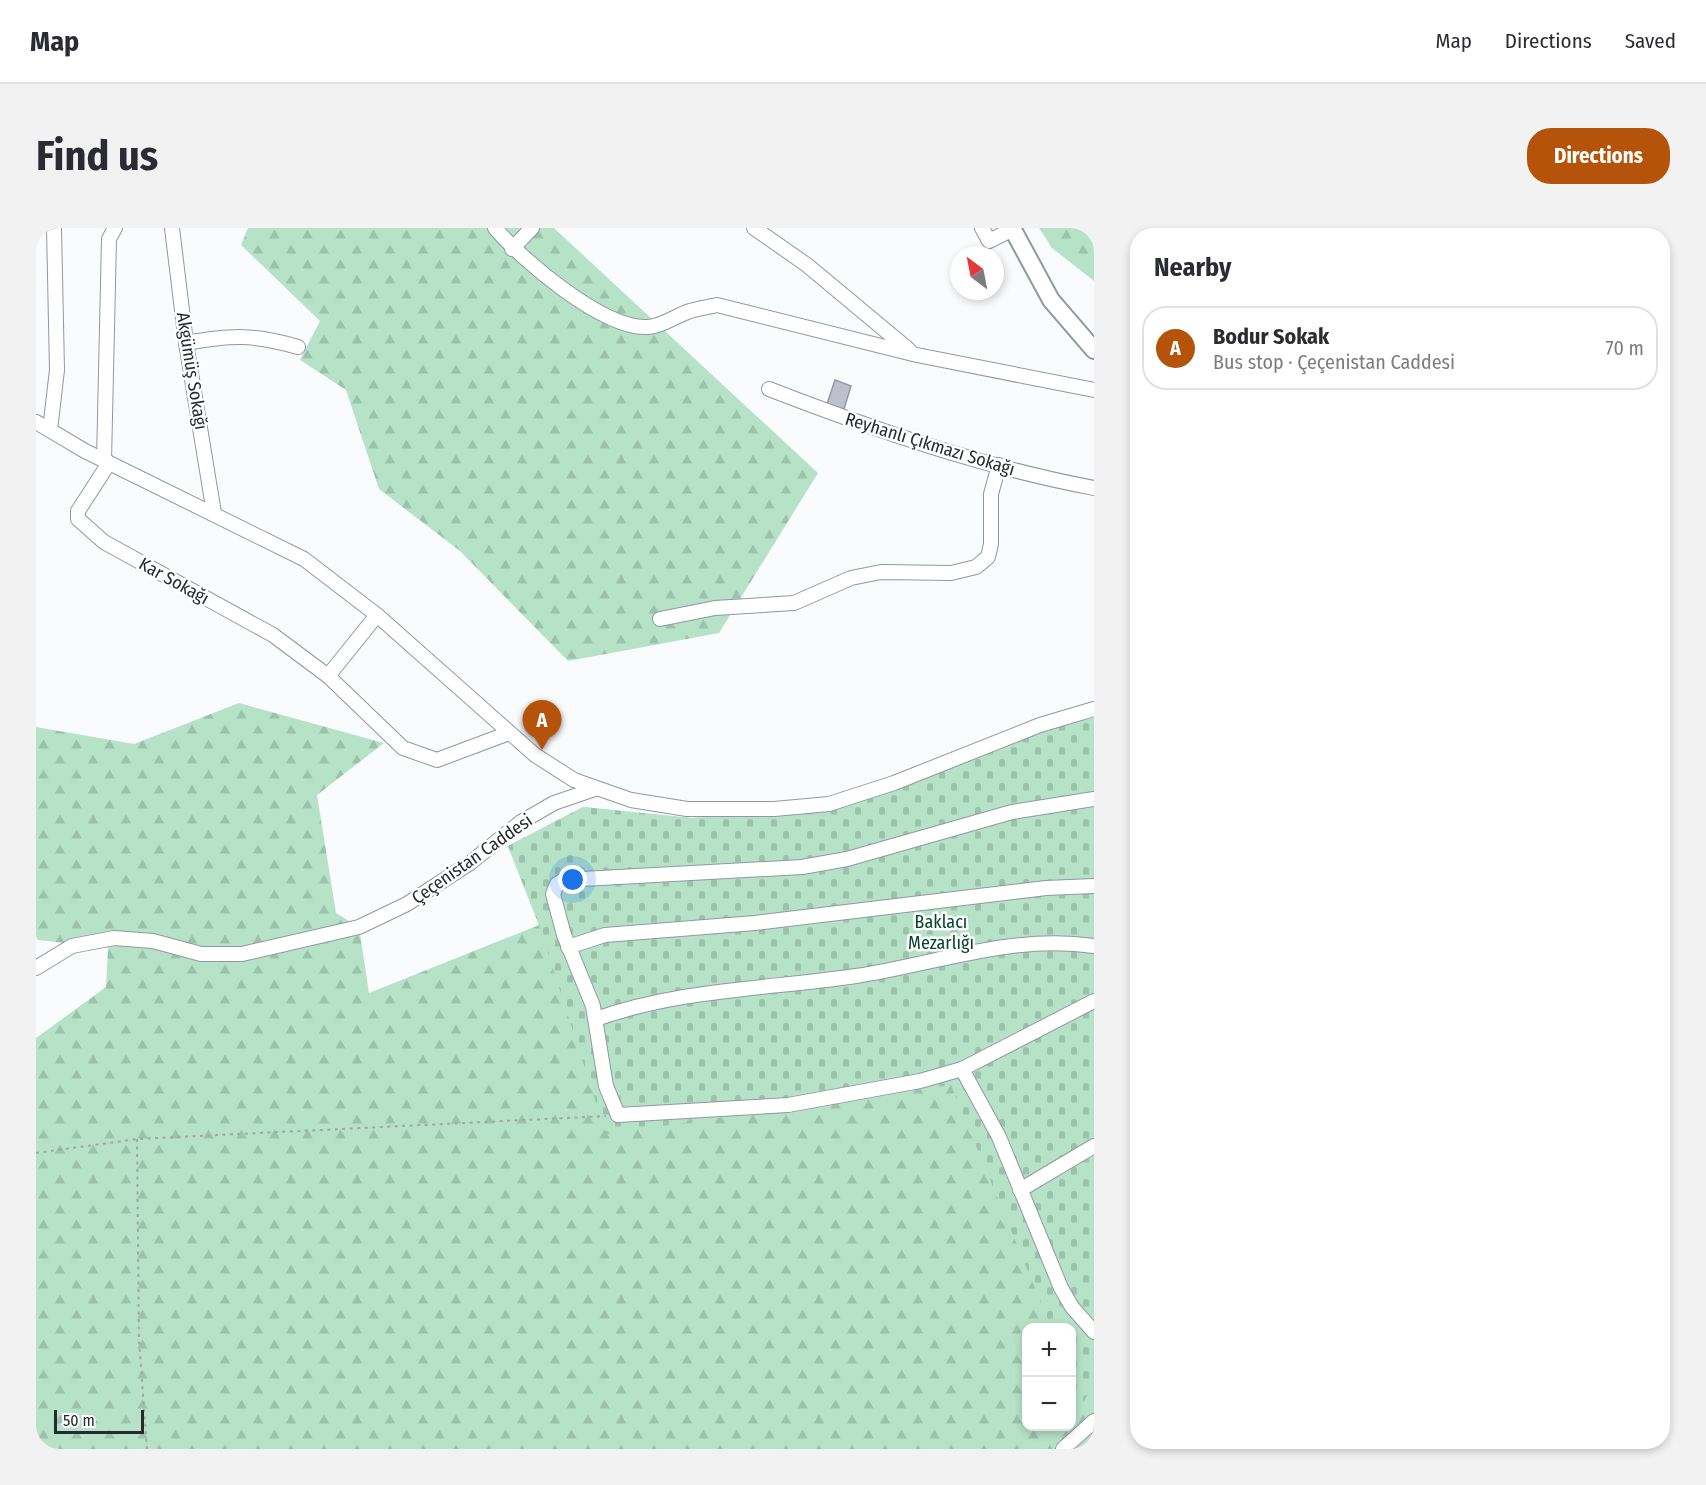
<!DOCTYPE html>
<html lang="en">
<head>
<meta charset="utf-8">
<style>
  :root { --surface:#fff; --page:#f2f2f3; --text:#2b2b33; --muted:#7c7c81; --line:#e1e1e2; --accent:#b45309 }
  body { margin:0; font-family:"Fira Sans Condensed",sans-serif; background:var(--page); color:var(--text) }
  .controls { position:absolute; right:18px; bottom:18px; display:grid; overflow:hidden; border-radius:12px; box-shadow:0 3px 9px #0003 }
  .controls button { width:54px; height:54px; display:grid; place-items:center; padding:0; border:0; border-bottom:2px solid var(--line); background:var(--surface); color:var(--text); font:30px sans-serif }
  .compass { position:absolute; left:914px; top:18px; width:54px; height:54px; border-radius:50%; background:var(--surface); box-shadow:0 3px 9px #0003; rotate:328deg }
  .scale { position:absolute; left:18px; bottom:15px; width:90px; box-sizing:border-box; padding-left:6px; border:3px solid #272a2e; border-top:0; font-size:16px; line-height:21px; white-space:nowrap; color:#272a2e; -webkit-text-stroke:4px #fff; paint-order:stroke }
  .you { position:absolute; left:537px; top:652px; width:21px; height:21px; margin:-15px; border:4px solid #fff; border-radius:50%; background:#1a73e8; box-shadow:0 0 0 9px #1a73e833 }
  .badge { display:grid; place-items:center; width:39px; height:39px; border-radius:50%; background:var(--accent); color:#fff; font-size:20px; font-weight:700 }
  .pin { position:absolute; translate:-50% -50px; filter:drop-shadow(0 2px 3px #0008) }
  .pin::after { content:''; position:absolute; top:32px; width:21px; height:18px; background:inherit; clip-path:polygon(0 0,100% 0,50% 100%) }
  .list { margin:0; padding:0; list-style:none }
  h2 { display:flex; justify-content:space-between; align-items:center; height:78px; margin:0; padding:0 24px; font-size:26px }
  h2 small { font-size:20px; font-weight:400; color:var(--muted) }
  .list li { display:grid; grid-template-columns:39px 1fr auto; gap:18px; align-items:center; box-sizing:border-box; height:84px; margin:0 12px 12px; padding:0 12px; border:2px solid var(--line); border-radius:24px }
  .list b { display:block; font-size:22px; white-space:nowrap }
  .list p { margin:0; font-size:20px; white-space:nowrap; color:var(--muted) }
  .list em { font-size:20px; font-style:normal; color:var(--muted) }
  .map { position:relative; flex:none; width:1058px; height:1221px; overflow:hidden; border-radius:24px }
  header { display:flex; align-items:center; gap:36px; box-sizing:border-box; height:84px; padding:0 30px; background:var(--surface); border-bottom:2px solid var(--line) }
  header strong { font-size:28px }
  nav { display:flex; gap:33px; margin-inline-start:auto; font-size:21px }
  .intro { display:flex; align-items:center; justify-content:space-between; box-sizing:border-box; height:144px; padding:0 36px }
  h1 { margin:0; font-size:42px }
  .button { padding:15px 27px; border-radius:24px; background:var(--accent); color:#fff; font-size:21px; font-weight:700 }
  main { display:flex; gap:36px; padding:0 36px }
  aside { flex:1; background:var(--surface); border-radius:24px; box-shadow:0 3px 9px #0003 }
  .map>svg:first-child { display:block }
  .forest { fill:url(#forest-firs); fill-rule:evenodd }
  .cemetery { fill:url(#cemetery-stones) }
  .building { fill:#c0c0cc; stroke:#9898a3; stroke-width:1.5 }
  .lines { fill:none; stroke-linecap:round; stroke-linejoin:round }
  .minor-casing { stroke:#9198a1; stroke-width:16 }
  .major-casing { stroke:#9198a1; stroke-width:20 }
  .path { stroke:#a3a5a8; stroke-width:2; stroke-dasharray:3 4.5; stroke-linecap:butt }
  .minor { stroke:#fff; stroke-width:14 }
  .major { stroke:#fff; stroke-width:16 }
  .labels { text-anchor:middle; stroke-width:5; stroke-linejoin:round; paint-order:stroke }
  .street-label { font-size:18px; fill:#272a2e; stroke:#fff }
  .park-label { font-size:18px; fill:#05442a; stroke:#fff }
</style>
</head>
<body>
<header>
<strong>Map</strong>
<nav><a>Map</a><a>Directions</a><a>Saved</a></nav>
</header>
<div class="intro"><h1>Find us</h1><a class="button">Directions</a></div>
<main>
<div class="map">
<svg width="1058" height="1221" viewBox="0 0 1058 1221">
  <defs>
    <pattern id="forest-firs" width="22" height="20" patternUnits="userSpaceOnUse" patternTransform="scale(1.5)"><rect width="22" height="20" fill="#b6e2c8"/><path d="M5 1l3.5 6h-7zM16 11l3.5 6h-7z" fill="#9cc2ac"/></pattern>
    <pattern id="cemetery-stones" width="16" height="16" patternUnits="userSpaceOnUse" patternTransform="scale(1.5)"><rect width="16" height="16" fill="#b6e2c8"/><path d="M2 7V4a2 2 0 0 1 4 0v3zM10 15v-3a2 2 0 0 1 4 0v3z" fill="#9cc2ac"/></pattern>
  </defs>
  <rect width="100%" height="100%" fill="#fafbfd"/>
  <g class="forest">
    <polygon points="212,0 518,0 782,245 683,405 532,433 424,323 343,261 310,162 264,132 284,93 205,17"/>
    <polygon points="1003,0 1058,0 1058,53 1016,20"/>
    <path d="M203 475 348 515 281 567 300 685 323 699 333 765 503 697 472 618 547 579 655 590 799 582 1009 500 1058 490V1221H0V810L70 759 72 720 2 712 0 709V499L98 516ZM990 1100H1036V1198H990Z"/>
  </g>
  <polygon class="cemetery" points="1058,490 1058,1156 1046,1176 1036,1150 1036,1100 1015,1099 915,857 570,906 503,697 472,618 547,579 655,590 799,582 1009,500"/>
  <polygon class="building" points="799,152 815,158 808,181 791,176"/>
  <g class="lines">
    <defs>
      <g id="minor">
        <polyline points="136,0 150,115 178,285"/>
        <path d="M459 0C486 32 567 101 611 99 625 99 641 87 654 83 663 80 673 79 681 77L881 127 1058 162"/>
        <polyline points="718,0 771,37 873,122"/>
        <polyline points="946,0 953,13 977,1"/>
        <polyline points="476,21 496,0"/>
        <path d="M150 115C196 107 217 106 262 119"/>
        <path d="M733 161C839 202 947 239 1058 260"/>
        <polyline points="0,194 49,223 268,331 341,387 499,527 538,552 595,572 651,581 738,581 793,576 858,555 1004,497 1058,481"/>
        <polyline points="14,202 21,142 18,0"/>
        <polyline points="68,233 73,11 79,0"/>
        <polyline points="73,235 42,283 42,291 68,314 237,407 292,448"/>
        <polyline points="341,387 292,448 367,520 401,532 473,505"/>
        <polyline points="624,391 679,380 758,375 815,350 845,344 915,345 940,339 952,329 955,316 955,266 963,237"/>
        <polyline points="1058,571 976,584 811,631 766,639 528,652 521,656 517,666 528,707 557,778 570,858 582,887 752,877 884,853 926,841 1058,773"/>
        <polyline points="532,719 569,707 719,695 1010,660 1058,658"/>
        <polyline points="0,740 36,718 78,710 117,713 165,726 206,726 323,699 371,676 434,635 485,594 518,575 559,561"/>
        <path d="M560 791C644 761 732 761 820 748 899 736 977 706 1058 718"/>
        <polyline points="926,841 963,909 1025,1060 1036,1079 1058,1104"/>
        <polyline points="984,962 1058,918"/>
        <polyline points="1027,1221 1058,1193"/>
      </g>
      <polyline id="major" points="976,0 1015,72 1058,122"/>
    </defs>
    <use href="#minor" class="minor-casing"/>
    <use href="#major" class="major-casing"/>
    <g class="path">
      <polyline points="101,911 103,1112 111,1221"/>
      <polyline points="0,925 101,911 570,888"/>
    </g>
    <use href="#minor" class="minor"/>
    <use href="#major" class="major"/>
  </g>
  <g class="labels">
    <g class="street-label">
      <text transform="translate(156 143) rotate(81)" y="6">Akgümüş Sokağı</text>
      <text transform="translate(894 216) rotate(17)" y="6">Reyhanlı Çıkmazı Sokağı</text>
      <text transform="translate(138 353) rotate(29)" y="6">Kar Sokağı</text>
      <text transform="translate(436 631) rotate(-35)" y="6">Çeçenistan Caddesi</text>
    </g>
    <g class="park-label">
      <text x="905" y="700">Baklacı<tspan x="905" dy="21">Mezarlığı</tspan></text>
    </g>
  </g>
</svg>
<div class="controls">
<button>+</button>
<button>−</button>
</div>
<svg class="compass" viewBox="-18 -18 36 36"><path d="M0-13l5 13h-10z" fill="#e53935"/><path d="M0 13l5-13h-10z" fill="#7c7c81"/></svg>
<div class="scale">50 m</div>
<div class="you"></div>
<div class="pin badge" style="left:506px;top:522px">A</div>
</div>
<aside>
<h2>Nearby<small></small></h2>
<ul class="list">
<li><span class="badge">A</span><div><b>Bodur Sokak</b><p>Bus stop · Çeçenistan Caddesi</p></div><em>70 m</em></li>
</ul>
</aside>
</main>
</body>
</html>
